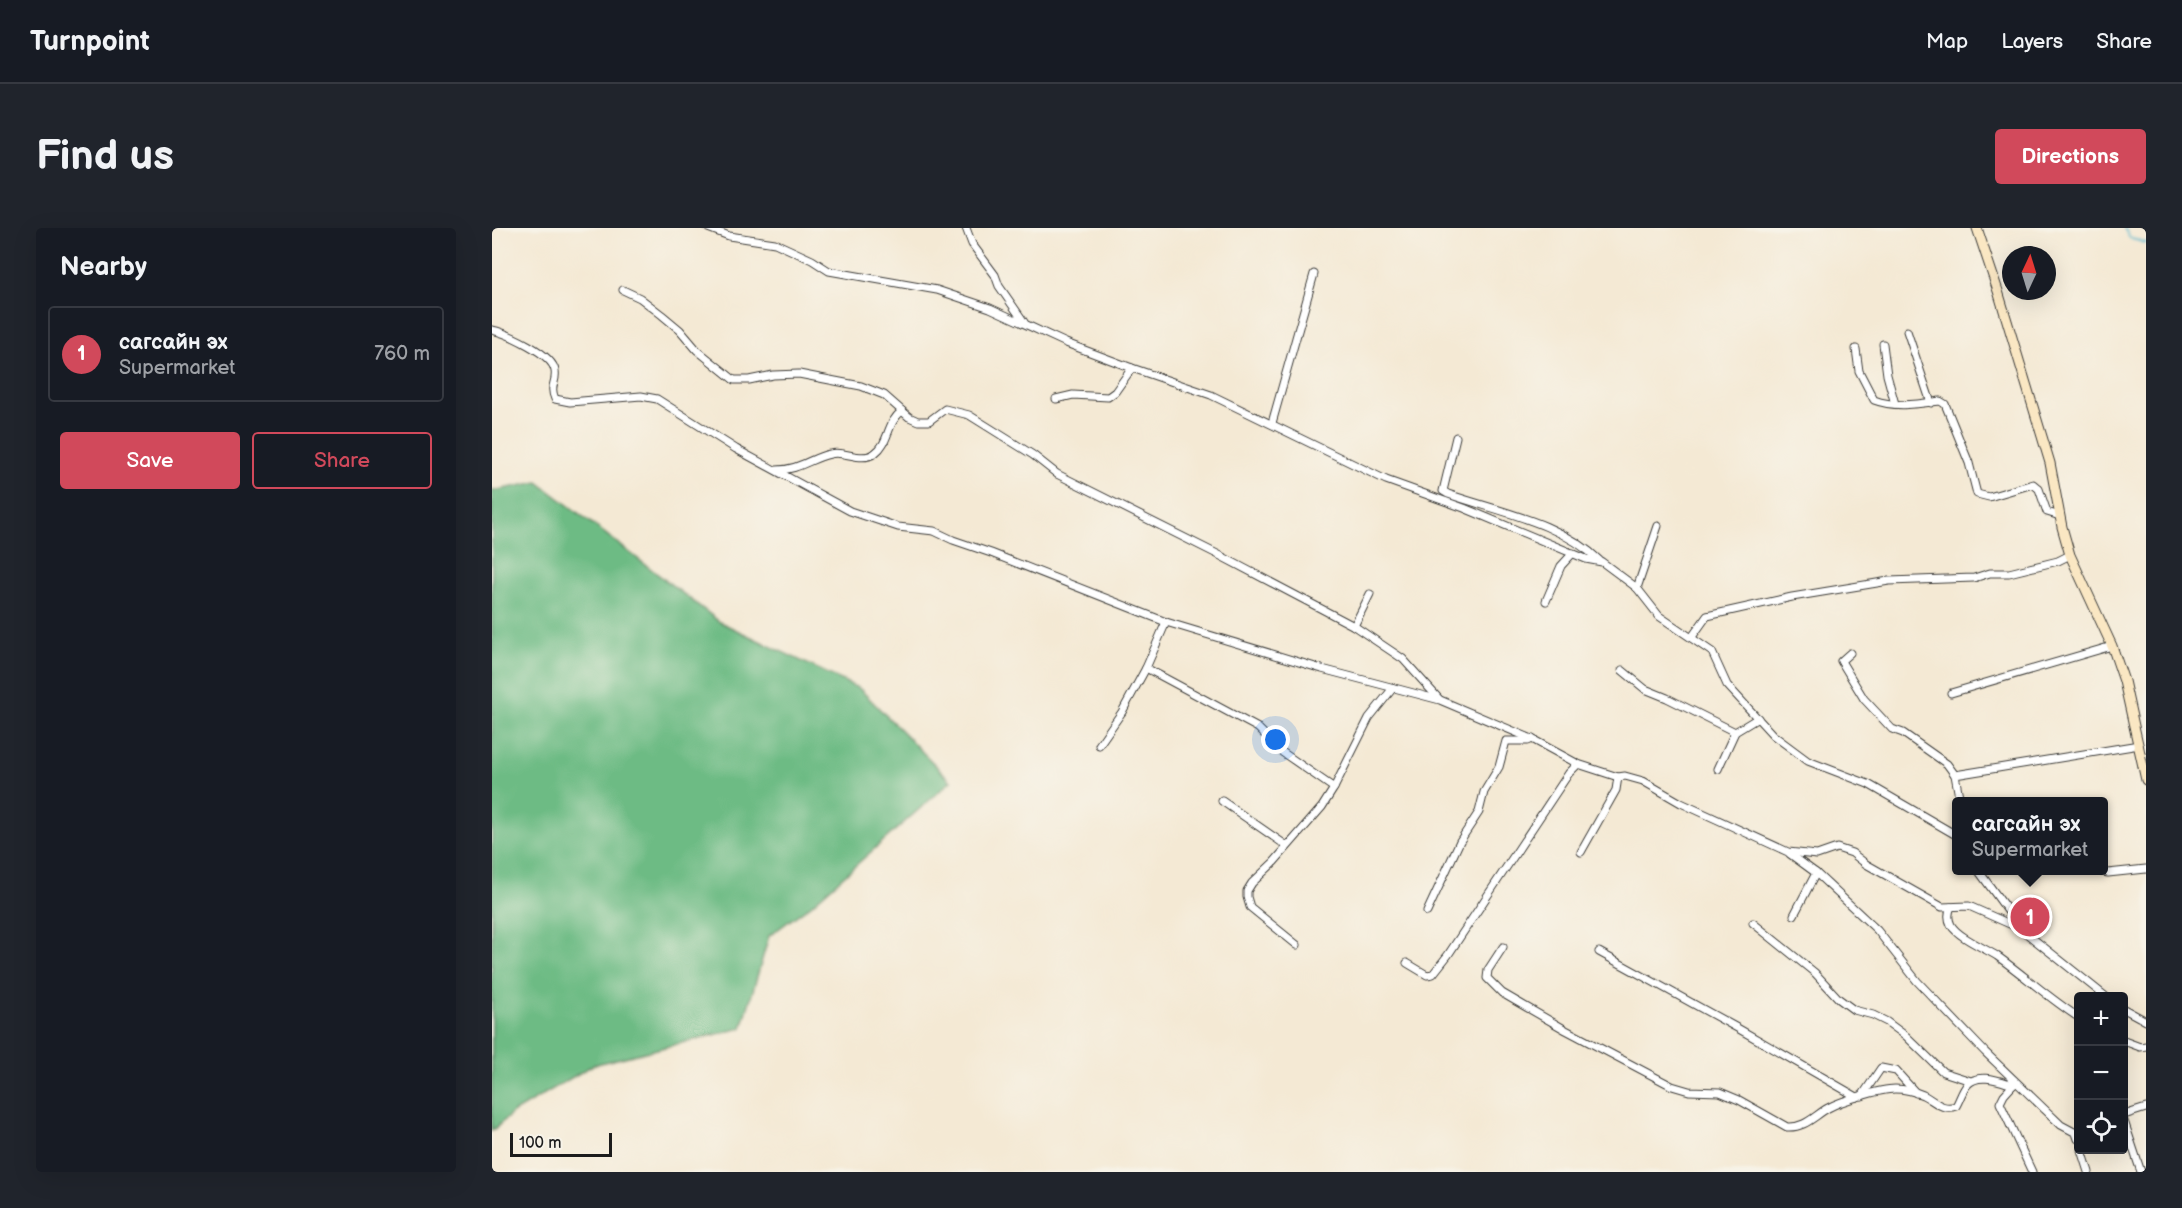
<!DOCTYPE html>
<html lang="en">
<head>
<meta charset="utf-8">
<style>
  :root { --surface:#171b24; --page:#20242c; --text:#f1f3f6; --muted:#9ea1a6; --line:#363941; --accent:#d1495b }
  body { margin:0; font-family:"Balsamiq Sans",sans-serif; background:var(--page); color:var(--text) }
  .controls { position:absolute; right:18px; bottom:18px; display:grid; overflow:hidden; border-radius:6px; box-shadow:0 6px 24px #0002 }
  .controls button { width:54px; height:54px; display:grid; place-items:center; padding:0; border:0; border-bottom:2px solid var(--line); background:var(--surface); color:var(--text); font:30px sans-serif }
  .compass { position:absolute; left:1510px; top:18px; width:54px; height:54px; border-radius:50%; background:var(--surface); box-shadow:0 6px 24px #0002; rotate:4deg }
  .scale { position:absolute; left:18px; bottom:15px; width:102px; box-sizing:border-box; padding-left:6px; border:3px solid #1c1c1c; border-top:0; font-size:16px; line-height:21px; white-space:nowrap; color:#1c1c1c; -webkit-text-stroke:4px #f7f3e8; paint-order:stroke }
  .you { position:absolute; left:784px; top:512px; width:21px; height:21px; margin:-15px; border:4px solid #fff; border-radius:50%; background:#1a73e8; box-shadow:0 0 0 9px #1a73e833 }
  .badge { display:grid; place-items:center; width:39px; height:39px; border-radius:50%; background:var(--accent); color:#fff; font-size:20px; font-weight:700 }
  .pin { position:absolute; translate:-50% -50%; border:3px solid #fff; box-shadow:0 2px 6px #0006 }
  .popup { position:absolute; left:1460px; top:569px; width:156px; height:78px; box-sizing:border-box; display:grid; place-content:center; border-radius:6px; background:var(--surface); filter:drop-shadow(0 2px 4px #0005); font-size:20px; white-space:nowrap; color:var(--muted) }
  .popup b { font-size:22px; color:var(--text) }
  .popup::after { content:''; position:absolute; left:50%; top:100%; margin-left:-12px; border:12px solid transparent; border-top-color:var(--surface) }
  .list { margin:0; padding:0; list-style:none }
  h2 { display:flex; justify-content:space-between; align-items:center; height:78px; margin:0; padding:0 24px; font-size:26px }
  h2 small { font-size:20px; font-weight:400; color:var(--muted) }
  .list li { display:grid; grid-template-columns:39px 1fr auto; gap:18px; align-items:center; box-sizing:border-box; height:96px; margin:0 12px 12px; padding:0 12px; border:2px solid var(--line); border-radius:6px }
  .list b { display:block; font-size:22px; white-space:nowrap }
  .list p { margin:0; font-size:20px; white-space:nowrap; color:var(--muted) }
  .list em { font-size:20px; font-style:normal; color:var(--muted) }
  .actions { display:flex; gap:12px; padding:18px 24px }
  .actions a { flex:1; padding:14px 0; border:2px solid var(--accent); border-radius:6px; text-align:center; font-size:21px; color:var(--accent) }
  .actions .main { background:var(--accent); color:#fff }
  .icon { flex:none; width:33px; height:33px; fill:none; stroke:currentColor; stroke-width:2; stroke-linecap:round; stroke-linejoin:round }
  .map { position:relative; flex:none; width:1654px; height:944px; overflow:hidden; border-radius:6px }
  header { display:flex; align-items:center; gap:36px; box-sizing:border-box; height:84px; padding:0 30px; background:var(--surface); border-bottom:2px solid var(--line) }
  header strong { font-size:28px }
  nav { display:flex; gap:33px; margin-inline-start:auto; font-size:21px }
  .intro { display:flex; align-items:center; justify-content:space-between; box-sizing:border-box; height:144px; padding:0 36px }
  h1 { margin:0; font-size:42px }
  .button { padding:15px 27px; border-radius:6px; background:var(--accent); color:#fff; font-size:21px; font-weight:700 }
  main { display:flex; gap:36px; padding:0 36px }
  aside { flex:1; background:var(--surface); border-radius:6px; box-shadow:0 6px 24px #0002 }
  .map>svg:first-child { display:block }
  .forest { fill:#6dbb84; stroke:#446c50; stroke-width:1.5 }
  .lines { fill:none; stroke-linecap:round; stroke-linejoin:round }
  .stream { stroke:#50b7cf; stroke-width:2 }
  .minor-casing { stroke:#3c3b38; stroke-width:9 }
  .secondary-casing { stroke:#3c3b38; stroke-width:11 }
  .minor { stroke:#fff; stroke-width:7 }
  .secondary { stroke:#fae7c3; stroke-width:9 }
</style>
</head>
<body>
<header>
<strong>Turnpoint</strong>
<nav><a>Map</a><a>Layers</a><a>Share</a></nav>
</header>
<div class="intro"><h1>Find us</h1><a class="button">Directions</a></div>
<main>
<aside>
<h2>Nearby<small></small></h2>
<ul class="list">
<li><span class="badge">1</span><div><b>сагсайн эх</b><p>Supermarket</p></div><em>760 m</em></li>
</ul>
<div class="actions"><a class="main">Save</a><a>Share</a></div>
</aside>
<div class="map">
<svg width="1654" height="944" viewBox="0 0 1654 944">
  <rect width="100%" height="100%" fill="#f7f3e8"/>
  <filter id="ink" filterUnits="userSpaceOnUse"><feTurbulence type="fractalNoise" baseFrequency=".0167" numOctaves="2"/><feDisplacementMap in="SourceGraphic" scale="12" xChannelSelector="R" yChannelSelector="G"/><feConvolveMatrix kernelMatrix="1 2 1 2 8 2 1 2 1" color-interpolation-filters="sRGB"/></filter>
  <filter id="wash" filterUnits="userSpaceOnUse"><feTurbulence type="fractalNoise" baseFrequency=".008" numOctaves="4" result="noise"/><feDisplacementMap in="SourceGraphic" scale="24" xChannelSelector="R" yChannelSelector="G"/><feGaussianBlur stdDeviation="1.35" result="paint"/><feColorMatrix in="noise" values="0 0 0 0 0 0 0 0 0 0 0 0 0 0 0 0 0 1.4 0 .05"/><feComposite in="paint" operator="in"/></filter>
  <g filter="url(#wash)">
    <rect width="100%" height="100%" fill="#f4e9d4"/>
    <polygon class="forest" points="46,254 228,394 368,461 459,553 319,677 277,708 250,800 101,837 22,884 0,903 0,263"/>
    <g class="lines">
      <polyline class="stream" points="1632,0 1638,10 1654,15"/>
    </g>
  </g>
  <g filter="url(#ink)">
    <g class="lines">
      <defs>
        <g id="minor">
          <polyline points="216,0 237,8 283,15 320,32 337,43 445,62 498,80 574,115 640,140 719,167 894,252 972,280 1094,331 1110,334 1145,360 1167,388 1220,424 1235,457 1281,507 1316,533 1376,556 1464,607"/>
          <polyline points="474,0 480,16 503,47 507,58 532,94"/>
          <polyline points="131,62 148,70 170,87 188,102 205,122 242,152 257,152 281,147 307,146 369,158 392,167 417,189 426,193 437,193 453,181 477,187 541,227 565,246 727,327 862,398 911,431 947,471"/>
          <path d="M0 102C15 105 61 126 63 143 65 155 57 157 63 171L78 174 149 168 165 171 244 221 358 283 406 299 442 303 461 312 499 325 674 394 830 441 948 472 1040 511 1086 536 1126 549 1133 548 1151 553 1189 575 1296 624 1325 627 1345 620 1360 625 1374 636 1450 679 1477 678 1529 701 1613 768"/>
          <polyline points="1415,103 1439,175"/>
          <polyline points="1391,116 1395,147 1403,176"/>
          <path d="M1364 121 1367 143 1382 172C1403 180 1426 176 1448 173L1453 176 1477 235 1485 266 1497 269 1541 256 1547 261 1555 284 1568 288"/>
          <polyline points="564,171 581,167 616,169 623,164 640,140"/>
          <polyline points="780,195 822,46"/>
          <path d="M964 209 951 263 956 266C1008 284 1068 294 1108 333"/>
          <path d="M285 242C307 242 319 230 338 226 353 222 369 235 383 225 398 214 394 195 410 183"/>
          <polyline points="1145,360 1166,298"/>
          <polyline points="1054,373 1069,338 1081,325"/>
          <polyline points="674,394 654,440 766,500 790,524 842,560"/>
          <polyline points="862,398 878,366"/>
          <polyline points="1200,409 1215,388 1300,369 1397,353 1482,350 1498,345 1517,345 1566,333 1578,327"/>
          <polyline points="1358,425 1349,433 1372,471 1400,501 1411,505 1455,536 1463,547"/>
          <polyline points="1130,442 1153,461 1175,470 1243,504"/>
          <polyline points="1459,465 1620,418"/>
          <polyline points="607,517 630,484 654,440"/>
          <polyline points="1226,541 1243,504 1266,490"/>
          <polyline points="730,573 795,618"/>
          <polyline points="1468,574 1463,547 1647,517"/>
          <polyline points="1089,624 1124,562 1126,549"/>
          <polyline points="1298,626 1324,645 1385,702 1425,753 1493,824 1569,897 1584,905 1586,911"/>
          <polyline points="1486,642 1529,701"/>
          <polyline points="1600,642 1616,645 1654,641"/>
          <path d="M1459 679C1456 685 1456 691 1459 697 1466 709 1492 720 1505 728 1533 748 1558 771 1586 789"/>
          <polyline points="935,684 968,613 987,584 992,564 1007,539 1014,513 1036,513 1040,511"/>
          <polyline points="1302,687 1324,645"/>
          <polyline points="1261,695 1323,745 1347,771 1362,782 1381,787 1395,794 1414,808 1451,844 1479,853"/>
          <polyline points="805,717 758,679 755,669 755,663 760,655 782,634 830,579 842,560 877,490 901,460"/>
          <path d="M1011 719 996 742 995 750 1010 765 1022 772 1074 802 1180 858 1197 863 1228 864 1247 872 1295 899C1313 900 1322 888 1336 880 1348 873 1389 861 1403 861 1412 861 1424 864 1431 867 1443 873 1450 883 1464 878 1468 871 1470 863 1475 857 1486 844 1508 853 1521 857"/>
          <polyline points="1107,724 1247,801 1365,869"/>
          <polyline points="915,735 935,747 941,746 956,727 1077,545 1086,536"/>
          <polyline points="1632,781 1654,793"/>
          <polyline points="1632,813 1648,819 1654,818"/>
          <polyline points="1522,856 1512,867 1508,875 1540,944"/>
          <polyline points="1370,868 1389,840 1404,843 1424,865"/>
          <polyline points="1632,887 1654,880"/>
          <polyline points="1632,893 1649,944"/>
          <polyline points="1590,922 1597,944"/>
        </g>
        <polyline id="secondary" points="1485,0 1506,63 1558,235 1570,299 1578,327 1620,418 1632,453 1654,552"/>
      </defs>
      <use href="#minor" class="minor-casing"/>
      <use href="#secondary" class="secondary-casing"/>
      <use href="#minor" class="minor"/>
      <use href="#secondary" class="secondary"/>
    </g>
  </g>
</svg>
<div class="controls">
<button>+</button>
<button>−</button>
<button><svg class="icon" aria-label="locate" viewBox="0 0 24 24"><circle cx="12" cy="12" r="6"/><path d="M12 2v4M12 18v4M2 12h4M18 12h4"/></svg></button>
</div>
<svg class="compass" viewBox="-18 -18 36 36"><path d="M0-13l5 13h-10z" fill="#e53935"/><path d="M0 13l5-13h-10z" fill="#9ea1a6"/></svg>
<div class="scale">100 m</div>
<div class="you"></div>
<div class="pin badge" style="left:1538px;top:689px">1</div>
<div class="popup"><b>сагсайн эх</b>Supermarket</div>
</div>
</main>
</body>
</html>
